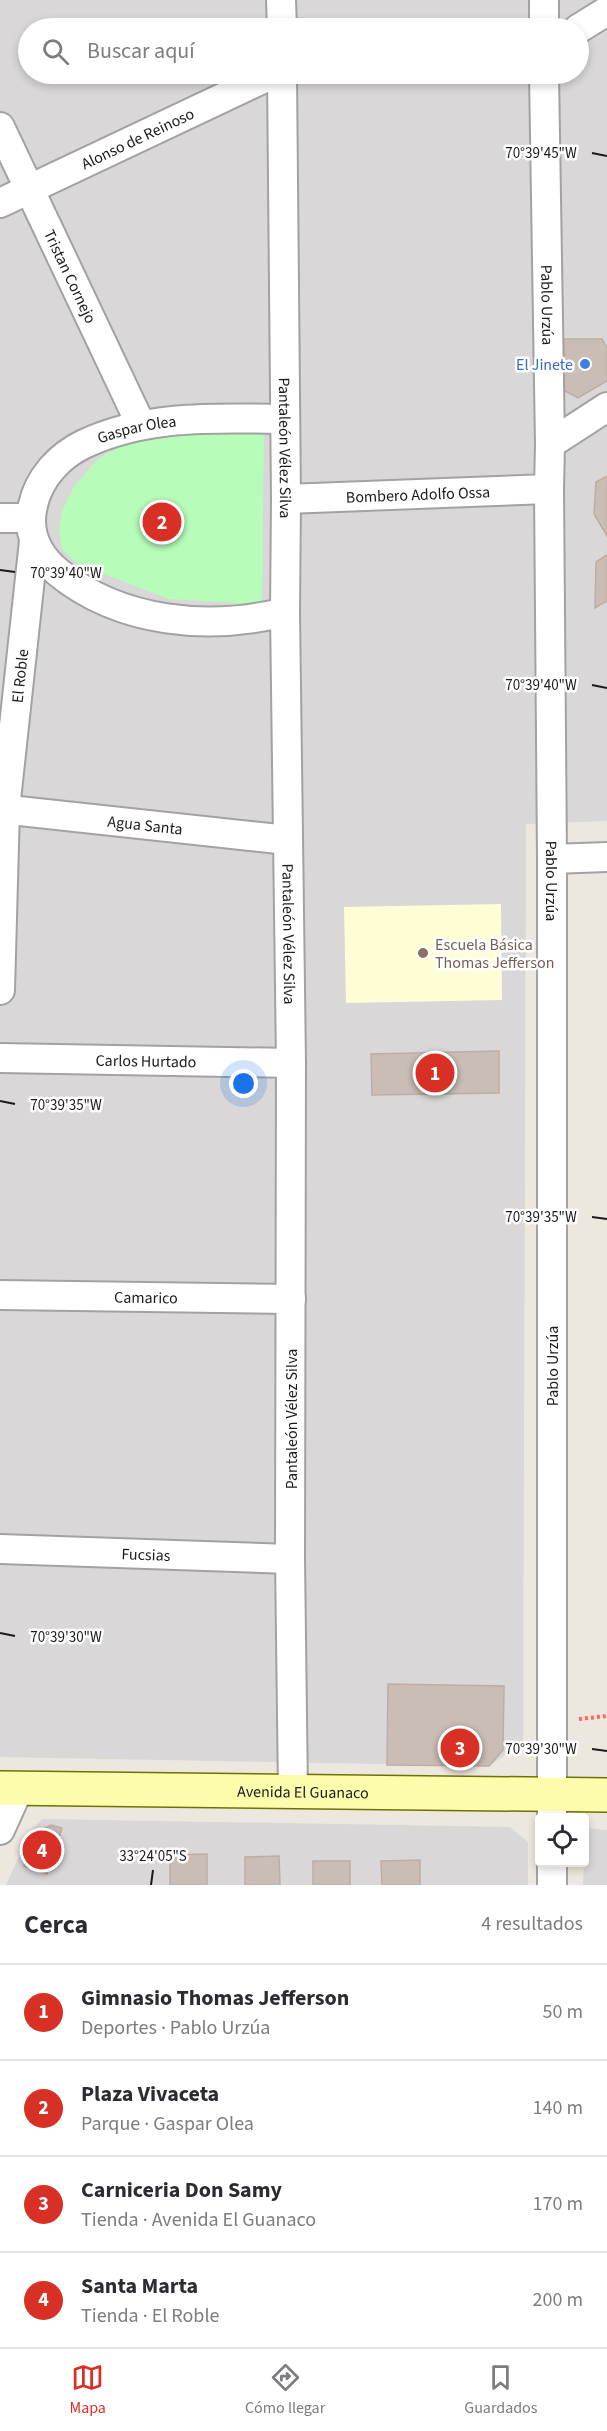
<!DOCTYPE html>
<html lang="es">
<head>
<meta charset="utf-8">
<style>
  :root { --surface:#fff; --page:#f2f2f3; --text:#2b2b33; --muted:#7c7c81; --line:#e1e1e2; --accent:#d93025 }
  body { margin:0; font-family:"Source Sans 3",sans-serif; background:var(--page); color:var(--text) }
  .controls { position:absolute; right:18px; bottom:18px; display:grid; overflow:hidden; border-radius:6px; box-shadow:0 3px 9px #0003 }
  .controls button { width:54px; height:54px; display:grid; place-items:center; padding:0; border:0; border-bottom:2px solid var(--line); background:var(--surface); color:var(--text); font:30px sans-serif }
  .you { position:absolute; left:244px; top:1084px; width:21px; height:21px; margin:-15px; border:4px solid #fff; border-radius:50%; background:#1a73e8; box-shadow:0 0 0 9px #1a73e833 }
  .badge { display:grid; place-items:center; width:39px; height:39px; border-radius:50%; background:var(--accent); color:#fff; font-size:20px; font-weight:700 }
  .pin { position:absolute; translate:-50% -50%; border:3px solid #fff; box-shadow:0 2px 6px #0006 }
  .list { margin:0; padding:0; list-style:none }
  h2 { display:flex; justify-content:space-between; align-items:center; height:78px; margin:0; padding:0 24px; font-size:26px }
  h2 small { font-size:20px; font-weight:400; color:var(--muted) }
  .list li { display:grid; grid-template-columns:39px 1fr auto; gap:18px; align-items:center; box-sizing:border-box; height:96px; padding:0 24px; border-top:2px solid var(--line) }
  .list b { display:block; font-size:22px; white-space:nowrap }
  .list p { margin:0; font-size:20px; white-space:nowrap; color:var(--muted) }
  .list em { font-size:20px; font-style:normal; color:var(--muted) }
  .icon { flex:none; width:33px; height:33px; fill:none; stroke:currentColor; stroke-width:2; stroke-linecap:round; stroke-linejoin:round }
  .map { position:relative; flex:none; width:607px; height:1885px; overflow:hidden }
  .search { position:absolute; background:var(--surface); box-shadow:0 3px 9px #0003; left:18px; right:18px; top:18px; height:66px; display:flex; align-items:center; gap:15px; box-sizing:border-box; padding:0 21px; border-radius:33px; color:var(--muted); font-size:22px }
  .sheet { height:462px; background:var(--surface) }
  nav { display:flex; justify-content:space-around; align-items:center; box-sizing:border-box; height:84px; border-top:2px solid var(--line); background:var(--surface); font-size:16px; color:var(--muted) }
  nav a { display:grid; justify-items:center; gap:3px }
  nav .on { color:var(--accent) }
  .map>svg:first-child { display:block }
  .residential { fill:#d9d7d7; fill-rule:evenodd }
  .education { fill:#fffdd6 }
  .park { fill:#b7fcb9 }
  .building { fill:#c9bdb5; stroke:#bfada1; stroke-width:1.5 }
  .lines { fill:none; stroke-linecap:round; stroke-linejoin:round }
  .minor-casing { stroke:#a2a2a2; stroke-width:32 }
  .secondary-casing { stroke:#6d7300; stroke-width:36 }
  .path { stroke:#ff665e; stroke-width:4; stroke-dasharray:3 3; stroke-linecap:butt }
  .minor { stroke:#fff; stroke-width:28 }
  .secondary { stroke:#fdfcad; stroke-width:33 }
  .ticks { fill:none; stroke:#1b1b1b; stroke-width:2 }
  .shop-dot { fill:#3f7fe0; stroke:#fff; stroke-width:2 }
  .education-dot { fill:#8d6e63; stroke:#fff; stroke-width:2 }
  .labels { text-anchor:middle; stroke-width:5; stroke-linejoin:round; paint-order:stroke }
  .street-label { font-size:16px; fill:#1b1b1b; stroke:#fff }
  .shop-label { font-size:16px; fill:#366cbe; stroke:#fff; text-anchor:end }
  .education-label { font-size:16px; fill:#785e54; stroke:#fff; text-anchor:start }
  .ticks-label { font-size:15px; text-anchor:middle; fill:#1b1b1b; stroke:#fff; stroke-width:5; stroke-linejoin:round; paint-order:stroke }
</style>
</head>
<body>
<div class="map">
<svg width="607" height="1885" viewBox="0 0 607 1885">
  <rect width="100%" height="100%" fill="#ede8df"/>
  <g class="residential">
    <path d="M0 0H607V821L526 824 523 1743 489 1766 0 1757ZM28 28H578V74H28Z"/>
    <polygon points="42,1819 510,1827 528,1842 528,1885 6,1885 31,1830"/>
    <polygon points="585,1828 607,1830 607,1885 583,1885"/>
  </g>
  <polygon class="education" points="501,904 502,1000 346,1003 344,907"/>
  <polygon class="park" points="264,430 262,605 169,599 78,564 62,549 59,532 62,511 73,488 96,461 120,445 148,435"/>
  <g class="building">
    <polygon points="564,339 602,339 607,348 607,381 578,398 563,390"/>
    <polygon points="607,476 607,536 594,514 596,482"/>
    <polygon points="607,555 607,601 595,608 596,562"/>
    <polygon points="499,1051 499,1093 372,1095 371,1054"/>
    <polygon points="388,1684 504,1686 503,1750 489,1766 387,1765"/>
    <polygon points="51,1825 62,1828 47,1874 24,1866 35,1833"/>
    <polygon points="207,1854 207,1885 170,1885 170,1855"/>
    <polygon points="279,1856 280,1885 245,1885 245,1857"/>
    <polygon points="420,1860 420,1885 382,1885 381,1861"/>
    <rect x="313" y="1861" width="37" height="24"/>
  </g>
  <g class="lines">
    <defs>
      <g id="minor">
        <polyline points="281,0 282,28"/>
        <polyline points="544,0 544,28"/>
        <polyline points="578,29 607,11"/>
        <path id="s1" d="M282 74 286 499 285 612 291 1063 290 1559 293 1793"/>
        <path id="s2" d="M544 74 550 444 549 489 552 859V1818"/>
        <path id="s3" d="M0 127 141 425"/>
        <path id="s4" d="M0 203 273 74"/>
        <polyline points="550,444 607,407"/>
        <path id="s5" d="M286 499 549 489"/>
        <polyline points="0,518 31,518"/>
        <path id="s6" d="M285 612C209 631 121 623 59 573 38 556 26 533 33 505 39 478 59 456 84 444 148 414 217 418 285 419"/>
        <path id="s7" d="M0 809 288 840"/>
        <polyline points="552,859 607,857"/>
        <path id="s8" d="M0 990 5 809 34 541"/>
        <path id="s9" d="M0 1058 291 1063"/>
        <path id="s10" d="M0 1295 291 1299"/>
        <path id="s11" d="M0 1549 290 1559"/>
        <polyline points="0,1830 19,1788"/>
        <polyline points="552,1862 552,1885"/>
      </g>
      <g id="secondary">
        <path id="s12" d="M0 1788 607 1795"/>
      </g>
    </defs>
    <use href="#minor" class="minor-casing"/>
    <use href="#secondary" class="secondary-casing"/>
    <polyline class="path" points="579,1719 607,1716"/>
    <use href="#minor" class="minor"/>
    <use href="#secondary" class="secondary"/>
  </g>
  <path class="ticks" d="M592 153 607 156M0 570 15 572M592 685 607 688M0 1101 15 1104M592 1217 607 1219M0 1633 15 1636M592 1749 607 1751M151 1885 153 1870"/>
  <circle class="shop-dot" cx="585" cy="364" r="6"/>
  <circle class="education-dot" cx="423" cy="953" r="6"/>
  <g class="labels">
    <g class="street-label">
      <text dy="6" stroke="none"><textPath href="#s4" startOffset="152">Alonso de Reinoso</textPath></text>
      <text dy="6" stroke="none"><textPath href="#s3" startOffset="165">Tristan Cornejo</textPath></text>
      <text dy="6" stroke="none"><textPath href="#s2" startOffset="231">Pablo Urzúa</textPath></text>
      <text dy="6" stroke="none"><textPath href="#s6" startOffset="452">Gaspar Olea</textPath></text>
      <text dy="6" stroke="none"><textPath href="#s1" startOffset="374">Pantaleón Vélez Silva</textPath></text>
      <text dy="6" stroke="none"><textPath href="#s5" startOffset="132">Bombero Adolfo Ossa</textPath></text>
      <text dy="6" stroke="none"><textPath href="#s8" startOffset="315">El Roble</textPath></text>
      <text dy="6" stroke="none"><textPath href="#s7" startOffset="146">Agua Santa</textPath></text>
      <text dy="6" stroke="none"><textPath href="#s2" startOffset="807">Pablo Urzúa</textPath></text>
      <text dy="6" stroke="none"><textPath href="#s1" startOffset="860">Pantaleón Vélez Silva</textPath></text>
      <text dy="6" stroke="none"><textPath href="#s9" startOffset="146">Carlos Hurtado</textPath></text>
      <text dy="6" stroke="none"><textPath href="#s10" startOffset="146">Camarico</textPath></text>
      <text transform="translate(552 1366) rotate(-90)" y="6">Pablo Urzúa</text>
      <text transform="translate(291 1419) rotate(-90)" y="6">Pantaleón Vélez Silva</text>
      <text dy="6" stroke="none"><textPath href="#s11" startOffset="146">Fucsias</textPath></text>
      <text dy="6" stroke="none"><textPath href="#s12" startOffset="303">Avenida El Guanaco</textPath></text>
    </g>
    <g class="shop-label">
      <text x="573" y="370">El Jinete</text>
    </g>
    <g class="education-label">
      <text x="435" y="950">Escuela Básica<tspan x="435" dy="18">Thomas Jefferson</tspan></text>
    </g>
  </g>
  <g class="ticks-label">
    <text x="541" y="158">70°39'45"W</text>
    <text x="66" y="578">70°39'40"W</text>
    <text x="541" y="690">70°39'40"W</text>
    <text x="66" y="1110">70°39'35"W</text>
    <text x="541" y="1222">70°39'35"W</text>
    <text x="66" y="1642">70°39'30"W</text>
    <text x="541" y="1754">70°39'30"W</text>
    <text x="153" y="1861">33°24'05"S</text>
  </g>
</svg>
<div class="controls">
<button><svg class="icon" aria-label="locate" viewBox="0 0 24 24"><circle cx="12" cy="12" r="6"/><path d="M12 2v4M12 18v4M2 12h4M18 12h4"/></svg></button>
</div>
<div class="you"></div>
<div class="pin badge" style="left:435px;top:1073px">1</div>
<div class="pin badge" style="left:162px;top:522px">2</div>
<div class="pin badge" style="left:460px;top:1748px">3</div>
<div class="pin badge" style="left:42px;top:1850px">4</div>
<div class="search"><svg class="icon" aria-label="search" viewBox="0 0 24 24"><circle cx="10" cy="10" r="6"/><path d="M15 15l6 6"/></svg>Buscar aquí</div>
</div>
<section class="sheet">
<h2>Cerca<small>4 resultados</small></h2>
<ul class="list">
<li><span class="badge">1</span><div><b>Gimnasio Thomas Jefferson</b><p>Deportes · Pablo Urzúa</p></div><em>50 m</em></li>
<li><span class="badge">2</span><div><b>Plaza Vivaceta</b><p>Parque · Gaspar Olea</p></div><em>140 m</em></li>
<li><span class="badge">3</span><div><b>Carniceria Don Samy</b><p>Tienda · Avenida El Guanaco</p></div><em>170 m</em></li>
<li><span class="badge">4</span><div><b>Santa Marta</b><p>Tienda · El Roble</p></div><em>200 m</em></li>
</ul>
</section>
<nav>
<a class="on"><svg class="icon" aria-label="map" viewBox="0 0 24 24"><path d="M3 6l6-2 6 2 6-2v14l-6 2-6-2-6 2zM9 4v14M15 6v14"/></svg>Mapa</a>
<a><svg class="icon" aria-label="directions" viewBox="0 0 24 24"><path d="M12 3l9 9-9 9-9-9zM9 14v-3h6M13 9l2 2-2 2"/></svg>Cómo llegar</a>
<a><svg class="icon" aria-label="saved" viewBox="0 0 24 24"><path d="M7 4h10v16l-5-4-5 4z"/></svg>Guardados</a>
</nav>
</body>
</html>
